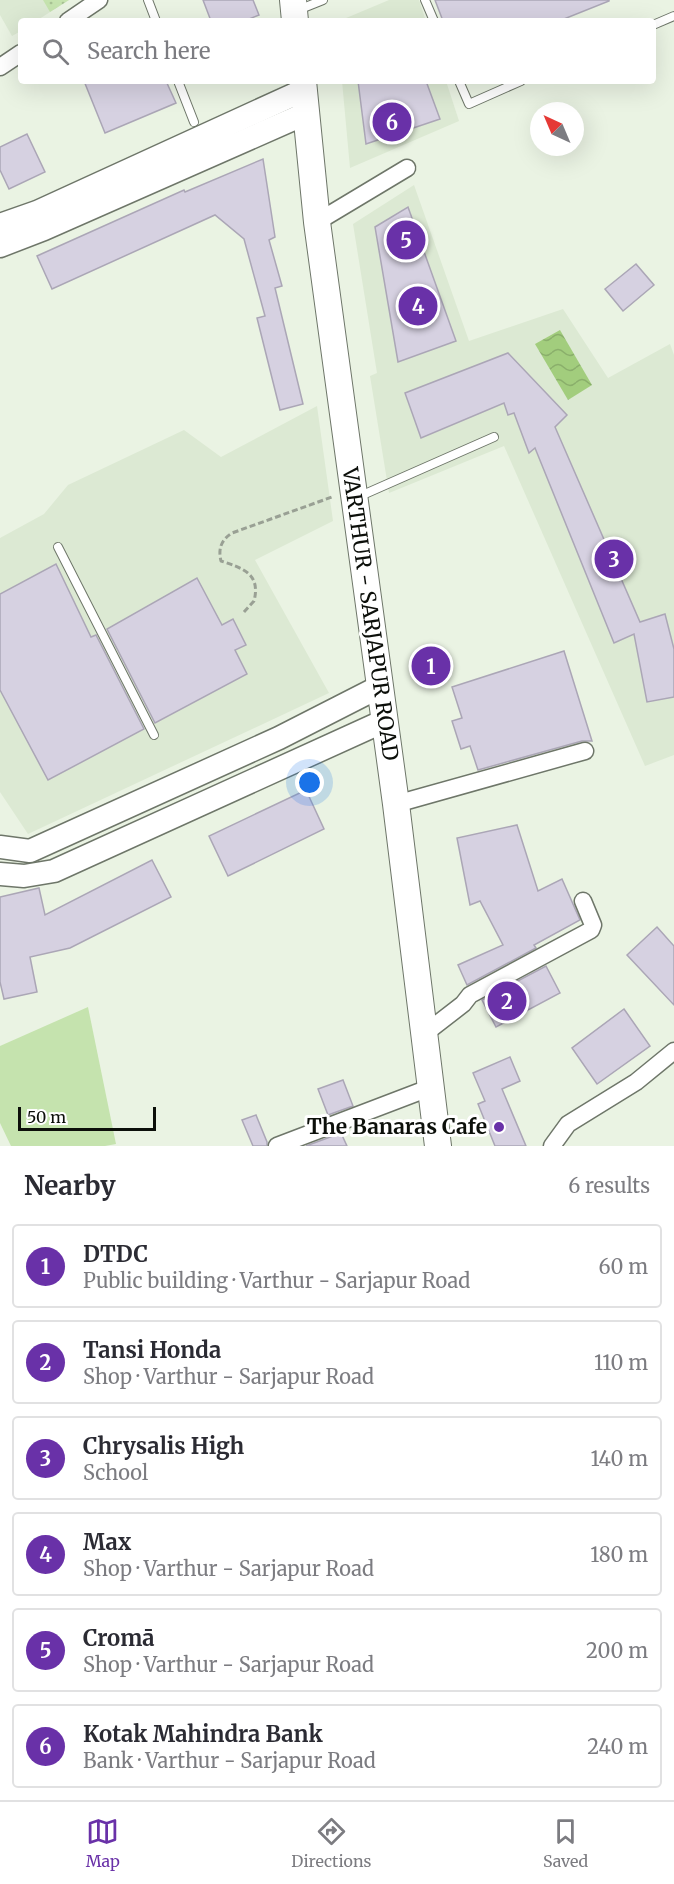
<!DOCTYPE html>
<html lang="en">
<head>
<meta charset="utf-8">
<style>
  :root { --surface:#fff; --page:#f7f7f7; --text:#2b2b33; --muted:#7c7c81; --line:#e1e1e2; --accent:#6931a8 }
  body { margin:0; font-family:Merriweather,serif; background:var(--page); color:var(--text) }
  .compass { position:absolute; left:530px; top:102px; width:54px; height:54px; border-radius:50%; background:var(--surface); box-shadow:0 6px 24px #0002; rotate:316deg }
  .scale { position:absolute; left:18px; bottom:15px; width:138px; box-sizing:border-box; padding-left:6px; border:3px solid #0c0f0a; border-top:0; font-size:16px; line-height:21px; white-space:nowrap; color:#0c0f0a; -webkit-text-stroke:4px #fff; paint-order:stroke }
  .you { position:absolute; left:310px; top:783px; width:21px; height:21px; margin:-15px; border:4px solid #fff; border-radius:50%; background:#1a73e8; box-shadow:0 0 0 9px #1a73e833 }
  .badge { display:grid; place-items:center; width:39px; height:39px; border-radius:50%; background:var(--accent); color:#fff; font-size:20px; font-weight:700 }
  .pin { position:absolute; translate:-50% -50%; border:3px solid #fff; box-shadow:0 2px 6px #0006 }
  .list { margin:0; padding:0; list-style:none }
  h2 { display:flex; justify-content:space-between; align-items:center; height:78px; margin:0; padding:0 24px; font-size:26px }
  h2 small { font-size:20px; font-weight:400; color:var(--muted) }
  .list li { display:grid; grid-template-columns:39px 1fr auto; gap:18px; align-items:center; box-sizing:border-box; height:84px; margin:0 12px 12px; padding:0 12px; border:2px solid var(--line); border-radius:6px }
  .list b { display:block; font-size:22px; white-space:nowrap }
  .list p { margin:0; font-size:20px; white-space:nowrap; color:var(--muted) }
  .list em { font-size:20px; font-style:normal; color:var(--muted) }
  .icon { flex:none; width:33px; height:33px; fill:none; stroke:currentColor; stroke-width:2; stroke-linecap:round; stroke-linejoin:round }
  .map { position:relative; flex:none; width:674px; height:1146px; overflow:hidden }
  .search { position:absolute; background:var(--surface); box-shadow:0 6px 24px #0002; left:18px; right:18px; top:18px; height:66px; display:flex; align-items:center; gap:15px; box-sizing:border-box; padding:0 21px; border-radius:6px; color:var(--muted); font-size:22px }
  .sheet { height:654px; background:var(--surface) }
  nav { display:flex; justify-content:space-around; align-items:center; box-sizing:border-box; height:84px; border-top:2px solid var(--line); background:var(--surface); font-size:16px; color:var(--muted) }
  nav a { display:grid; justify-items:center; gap:3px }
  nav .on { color:var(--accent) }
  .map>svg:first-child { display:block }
  .built { fill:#dce9d3 }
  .green { fill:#c5e3ae }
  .park { fill:url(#park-dots) }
  .water { fill:url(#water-waves) }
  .building { fill:#d6d1e1; stroke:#aba6b6; stroke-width:1.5 }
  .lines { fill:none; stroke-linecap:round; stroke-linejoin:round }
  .lane-casing { stroke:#6e7669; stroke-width:10 }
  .street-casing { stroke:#6e7669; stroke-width:19 }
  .secondary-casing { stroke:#6e7669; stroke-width:25 }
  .primary-casing { stroke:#6e7669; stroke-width:28 }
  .path { stroke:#99a094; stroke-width:3; stroke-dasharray:6 3; stroke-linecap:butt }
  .lane { stroke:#fff; stroke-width:8 }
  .street { stroke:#fff; stroke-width:16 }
  .secondary { stroke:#fff; stroke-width:22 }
  .primary { stroke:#fff; stroke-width:26 }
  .poi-dot { fill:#6931a8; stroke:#fff; stroke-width:2 }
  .labels { text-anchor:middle; stroke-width:6; stroke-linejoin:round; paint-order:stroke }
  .street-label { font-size:21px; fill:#0c0f0a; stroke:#fff }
  .poi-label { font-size:21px; font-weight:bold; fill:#0c0f0a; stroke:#fff; text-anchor:end }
</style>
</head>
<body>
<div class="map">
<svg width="674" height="1146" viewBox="0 0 674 1146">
  <defs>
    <pattern id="park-dots" width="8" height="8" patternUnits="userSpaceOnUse" patternTransform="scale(1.5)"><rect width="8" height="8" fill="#c5e3ae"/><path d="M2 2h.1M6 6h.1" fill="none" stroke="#a8c294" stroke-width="1.8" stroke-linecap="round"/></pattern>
    <pattern id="water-waves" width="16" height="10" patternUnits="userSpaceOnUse" patternTransform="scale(1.5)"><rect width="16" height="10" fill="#a2cd7d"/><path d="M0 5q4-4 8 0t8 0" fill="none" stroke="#8aaf6b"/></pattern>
  </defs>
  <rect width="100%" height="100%" fill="#eaf3e3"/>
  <g class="built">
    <polygon points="0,0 69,0 36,21 21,21 21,31 12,36 0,15"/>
    <polygon points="389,0 419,0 426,21 339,21"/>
    <polygon points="342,81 446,81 459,121 350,168"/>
    <polygon points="414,185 469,341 563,309 608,378 670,344 674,355 674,755 645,766 504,446 389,493 370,376 377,373 353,224"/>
    <polygon points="317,406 333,521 255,560 329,693 28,834 0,792 0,538 44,514 68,485 184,430 221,457"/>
  </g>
  <polygon class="green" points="88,1007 116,1144 105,1146 11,1146 0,1123 0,1046"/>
  <polygon class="park" points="43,0 69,0 50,12"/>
  <polygon class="water" points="560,330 592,385 568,400 535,344"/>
  <g class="building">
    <polygon points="203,0 253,0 259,15 244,21 211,21"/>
    <polygon points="435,0 609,0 609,1 559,21 443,21"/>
    <polygon points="84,81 166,81 176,103 105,133"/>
    <polygon points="358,81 426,81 440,119 366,144"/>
    <polygon points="27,134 45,172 9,189 0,170 0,147"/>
    <polygon points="263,159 275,237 269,240 282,286 275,288 303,404 280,410 257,318 265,316 244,239 215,215 52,289 37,256 184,190 185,192"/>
    <polygon points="408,207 456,341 398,362 375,227"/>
    <polygon points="636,264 654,285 623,311 605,289"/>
    <polygon points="508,353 567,415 555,427 640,622 665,614 674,649 674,697 647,702 634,634 614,643 535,448 529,453 514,413 508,415 504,403 421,438 405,393"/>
    <polygon points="56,564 91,637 96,635 144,729 48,780 0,690 0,594"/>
    <polygon points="197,578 222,625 233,619 246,645 235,650 247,674 155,723 107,629"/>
    <polygon points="564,651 592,741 582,741 478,770 470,746 461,749 452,721 462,718 452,687"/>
    <polygon points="306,790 324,829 228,876 209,836"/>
    <polygon points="517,825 538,891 562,879 580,920 534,945 536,948 467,985 458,965 503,945 480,901 470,905 457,838"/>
    <polygon points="152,860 171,897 70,948 30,957 37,992 4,999 0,982 0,897 39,888 45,915"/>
    <polygon points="657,927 674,946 674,1005 627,955"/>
    <polygon points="546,966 560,993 496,1027 482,1000"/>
    <polygon points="624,1009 650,1046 597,1084 572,1048"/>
    <polygon points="510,1057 520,1081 502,1089 526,1146 495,1146 478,1104 485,1101 473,1073"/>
    <polygon points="343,1080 353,1106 328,1115 318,1089"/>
    <polygon points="256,1115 267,1142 267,1146 253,1146 242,1120"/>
    <polygon points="341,1133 347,1146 306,1146"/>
  </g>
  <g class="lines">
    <defs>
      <g id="lane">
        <polyline points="148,0 156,21"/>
        <polyline points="425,0 434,21"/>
        <polyline points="298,10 323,0"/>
        <polyline points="653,25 674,16"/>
        <polyline points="178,81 194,122"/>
        <polyline points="459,81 469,104 521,81"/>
        <polyline points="358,497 494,437"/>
        <polyline points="58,547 154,735"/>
      </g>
      <g id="street">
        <polyline points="68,21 99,0"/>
        <polyline points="0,67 21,53"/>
        <polyline points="317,222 407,168"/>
        <polyline points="396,804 585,751"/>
        <polyline points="423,1035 463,1004 470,995 591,930 593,925 583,901"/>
        <polyline points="277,1146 429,1088"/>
        <polyline points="552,1146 568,1124 636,1082 674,1051"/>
      </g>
      <g id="secondary">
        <polyline points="0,225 37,212 304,90"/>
        <polyline points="0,246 44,229 307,113"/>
        <polyline points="0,847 30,851 279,738 379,687"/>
        <polyline points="0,874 24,876 54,871 384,721"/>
      </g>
      <g id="primary">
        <polyline points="293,0 295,21"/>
        <polyline points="303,81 317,222 396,804 438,1146"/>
      </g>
    </defs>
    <use href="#lane" class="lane-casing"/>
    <use href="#street" class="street-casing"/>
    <use href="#secondary" class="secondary-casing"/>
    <use href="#primary" class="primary-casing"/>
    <path class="path" d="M244 612 254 601C261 574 243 568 221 561 218 549 221 540 232 533L332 497"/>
    <use href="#lane" class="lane"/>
    <use href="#street" class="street"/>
    <use href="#secondary" class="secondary"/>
    <use href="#primary" class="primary"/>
  </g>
  <circle class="poi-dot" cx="499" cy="1127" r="6"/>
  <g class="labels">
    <g class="street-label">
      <text transform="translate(370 614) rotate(82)" y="7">VARTHUR - SARJAPUR ROAD</text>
    </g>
    <g class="poi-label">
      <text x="487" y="1134">The Banaras Cafe</text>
    </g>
  </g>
</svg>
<svg class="compass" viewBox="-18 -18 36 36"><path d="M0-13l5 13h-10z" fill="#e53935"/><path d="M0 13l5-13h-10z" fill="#7c7c81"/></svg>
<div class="scale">50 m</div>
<div class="you"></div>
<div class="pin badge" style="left:431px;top:666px">1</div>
<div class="pin badge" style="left:507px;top:1001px">2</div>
<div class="pin badge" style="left:614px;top:559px">3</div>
<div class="pin badge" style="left:418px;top:306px">4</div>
<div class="pin badge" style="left:406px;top:240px">5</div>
<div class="pin badge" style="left:392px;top:122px">6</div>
<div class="search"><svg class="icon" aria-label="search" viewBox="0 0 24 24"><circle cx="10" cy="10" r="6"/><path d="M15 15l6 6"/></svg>Search here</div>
</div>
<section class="sheet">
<h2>Nearby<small>6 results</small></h2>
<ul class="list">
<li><span class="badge">1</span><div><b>DTDC</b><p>Public building · Varthur - Sarjapur Road</p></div><em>60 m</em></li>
<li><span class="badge">2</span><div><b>Tansi Honda</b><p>Shop · Varthur - Sarjapur Road</p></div><em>110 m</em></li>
<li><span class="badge">3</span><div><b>Chrysalis High</b><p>School</p></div><em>140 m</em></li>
<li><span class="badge">4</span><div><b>Max</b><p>Shop · Varthur - Sarjapur Road</p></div><em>180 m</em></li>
<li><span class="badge">5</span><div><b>Cromā</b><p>Shop · Varthur - Sarjapur Road</p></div><em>200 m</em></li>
<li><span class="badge">6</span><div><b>Kotak Mahindra Bank</b><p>Bank · Varthur - Sarjapur Road</p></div><em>240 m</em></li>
</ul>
</section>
<nav>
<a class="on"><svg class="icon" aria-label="map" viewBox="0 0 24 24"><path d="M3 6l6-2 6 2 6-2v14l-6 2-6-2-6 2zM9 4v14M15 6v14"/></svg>Map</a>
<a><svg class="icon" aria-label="directions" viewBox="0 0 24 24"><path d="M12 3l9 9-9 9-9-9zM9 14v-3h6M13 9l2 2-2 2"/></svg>Directions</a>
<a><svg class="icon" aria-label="saved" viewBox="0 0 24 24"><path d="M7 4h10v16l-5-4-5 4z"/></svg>Saved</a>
</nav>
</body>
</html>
